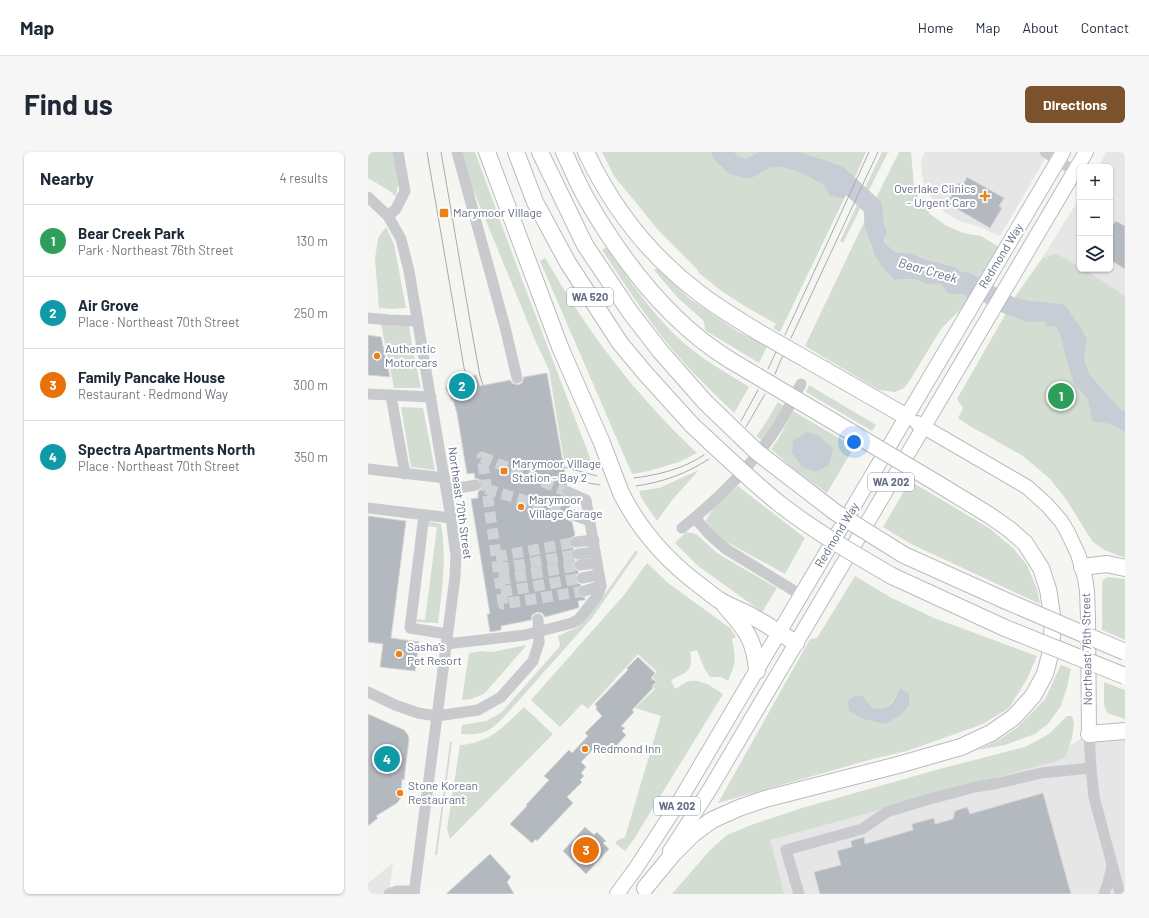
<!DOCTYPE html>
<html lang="en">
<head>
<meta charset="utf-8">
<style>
  :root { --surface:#fff; --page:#f6f6f7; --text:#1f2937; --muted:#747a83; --line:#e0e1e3; --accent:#7b522b }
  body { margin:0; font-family:Barlow,sans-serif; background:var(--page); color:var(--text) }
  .controls { position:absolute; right:12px; top:12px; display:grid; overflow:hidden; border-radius:6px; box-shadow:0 1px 3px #0004 }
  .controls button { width:36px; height:36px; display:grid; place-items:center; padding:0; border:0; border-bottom:1px solid var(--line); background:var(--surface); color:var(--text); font:20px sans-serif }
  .you { position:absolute; left:486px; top:290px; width:14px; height:14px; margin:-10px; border:3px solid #fff; border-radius:50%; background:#1a73e8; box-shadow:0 0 0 6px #1a73e833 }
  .badge { display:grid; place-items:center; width:26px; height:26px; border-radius:50%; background:var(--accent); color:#fff; font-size:13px; font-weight:700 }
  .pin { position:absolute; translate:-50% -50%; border:2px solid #fff; box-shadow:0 1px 4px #0006 }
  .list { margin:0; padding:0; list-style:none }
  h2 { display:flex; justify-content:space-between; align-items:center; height:52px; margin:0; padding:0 16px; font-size:17px }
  h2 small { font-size:13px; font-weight:400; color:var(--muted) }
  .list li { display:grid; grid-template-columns:26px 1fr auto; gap:12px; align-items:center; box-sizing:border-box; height:72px; padding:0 16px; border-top:1px solid var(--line) }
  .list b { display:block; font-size:15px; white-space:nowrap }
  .list p { margin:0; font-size:13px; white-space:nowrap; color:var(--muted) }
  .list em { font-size:13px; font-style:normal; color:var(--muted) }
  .icon { flex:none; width:22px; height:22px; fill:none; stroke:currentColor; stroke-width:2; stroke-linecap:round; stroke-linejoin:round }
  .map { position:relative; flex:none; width:757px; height:742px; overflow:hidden; border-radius:6px }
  header { display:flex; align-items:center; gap:24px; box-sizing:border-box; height:56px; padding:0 20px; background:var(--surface); border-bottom:1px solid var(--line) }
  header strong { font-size:19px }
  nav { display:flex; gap:22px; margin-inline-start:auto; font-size:14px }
  .intro { display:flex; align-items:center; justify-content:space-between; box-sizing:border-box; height:96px; padding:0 24px }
  h1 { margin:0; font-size:28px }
  .button { padding:10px 18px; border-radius:6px; background:var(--accent); color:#fff; font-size:14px; font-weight:700 }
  main { display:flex; gap:24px; padding:0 24px }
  aside { flex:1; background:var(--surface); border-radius:6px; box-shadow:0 1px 3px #0004 }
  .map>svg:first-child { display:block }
  .built { fill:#e5e6e5 }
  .green { fill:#d4ddd2; fill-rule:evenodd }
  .water { fill:#c8cdd5 }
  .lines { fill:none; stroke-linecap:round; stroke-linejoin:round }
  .river { stroke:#c8cdd5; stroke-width:19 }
  .building { fill:#b4b8bf; stroke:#d6d7d4 }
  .minor-tunnel { stroke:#d0d4d6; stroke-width:11; stroke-dasharray:11 5.5; stroke-linecap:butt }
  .major-casing { stroke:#babcc1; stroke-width:16 }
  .highway-casing { stroke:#babbbf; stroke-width:18 }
  .minor { stroke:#c8cace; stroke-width:11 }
  .major { stroke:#fff; stroke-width:14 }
  .highway { stroke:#fff; stroke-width:16 }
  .tram { stroke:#a7aab2; stroke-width:1 }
  .highway-bridge-casing { stroke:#babbbf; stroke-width:18; stroke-linecap:butt }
  .minor-bridge { stroke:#c8cace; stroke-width:11 }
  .highway-bridge { stroke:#fff; stroke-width:16 }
  .poi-dot { fill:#eb831c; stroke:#fff; stroke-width:1.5 }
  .labels { text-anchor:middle; stroke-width:4; stroke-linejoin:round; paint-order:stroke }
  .shield { fill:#fff; stroke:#9299a9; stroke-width:1 }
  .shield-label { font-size:11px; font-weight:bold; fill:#636d84 }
  .poi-label { font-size:12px; fill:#636d84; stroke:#fff; text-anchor:start }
  .street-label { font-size:12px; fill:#636d84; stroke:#fff }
  .water-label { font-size:13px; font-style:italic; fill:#637488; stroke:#fff }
</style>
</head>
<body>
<header>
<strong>Map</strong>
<nav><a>Home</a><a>Map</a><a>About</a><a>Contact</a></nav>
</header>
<div class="intro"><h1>Find us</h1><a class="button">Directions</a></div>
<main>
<aside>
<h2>Nearby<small>4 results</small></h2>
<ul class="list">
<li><span class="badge" style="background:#2e9e5b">1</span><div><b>Bear Creek Park</b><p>Park · Northeast 76th Street</p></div><em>130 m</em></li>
<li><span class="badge" style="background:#0f9aa8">2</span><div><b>Air Grove</b><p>Place · Northeast 70th Street</p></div><em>250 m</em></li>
<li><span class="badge" style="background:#e8710a">3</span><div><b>Family Pancake House</b><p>Restaurant · Redmond Way</p></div><em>300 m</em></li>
<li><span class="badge" style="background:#0f9aa8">4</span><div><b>Spectra Apartments North</b><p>Place · Northeast 70th Street</p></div><em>350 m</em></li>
</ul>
</aside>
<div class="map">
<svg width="757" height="742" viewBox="0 0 757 742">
  <rect width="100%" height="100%" fill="#f5f6f2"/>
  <g class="built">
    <polygon points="557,0 681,0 632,84 612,75 591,69 578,61 568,52 562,44 556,31 554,21 553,9"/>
    <polygon points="738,0 757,0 757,149 675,105 712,45 712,117 742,117 742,15 730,15"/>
    <polygon points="757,579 757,742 310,742 348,699 691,600 721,582"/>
    <polygon points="25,711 21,742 0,742 0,731"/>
  </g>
  <g class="green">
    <polygon points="0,0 25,0 30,32 28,45 22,39 0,26"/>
    <polygon points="93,0 107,0 150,117 227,319 209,315 196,309 181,218 167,188 102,30"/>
    <polygon points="234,0 415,0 418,12 455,33 462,44 476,47 412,180 405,176 408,172 375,153 352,138 331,121 328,116 291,79 246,24"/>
    <polygon points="417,0 498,0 487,25 475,15 455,7"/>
    <polygon points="514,0 520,0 499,42 496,38"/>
    <polygon points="531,0 543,0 546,34 550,45 562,62 577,73 595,81 613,84 631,95 608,134 587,115 556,107 545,102 526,101 516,88 507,48"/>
    <polygon points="490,51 494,53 475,91 472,89"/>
    <path d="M499 64C500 72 500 80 501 87 504 103 515 116 526 128L546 127 558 132H573L581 141 595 142 600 147 598 152 573 177 542 228 536 236 527 240 511 238 437 194Z"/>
    <polygon points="18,75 26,92 38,156 24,157 11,156 7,107 10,86"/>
    <path d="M238 95C262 129 286 165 317 192 337 209 359 221 381 235L366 261C338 234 309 206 286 174 267 149 251 123 234 98Z"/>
    <polygon points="689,102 712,115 712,117 716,117 757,144 757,406 736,398 724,389 698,347 682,327 655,304 600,273 590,266 595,256 589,247 649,142 675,105 679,107 679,104"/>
    <path d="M177 106C188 123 198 142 209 158 243 210 283 258 329 301L311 310 281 319 264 322 172 109Z"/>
    <polygon points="289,116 322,147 369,179 399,194 391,211 338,179 335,168 309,145 286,118"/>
    <polygon points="13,172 27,174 41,173 44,193 41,197 38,198 39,202 42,202 46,204 53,236 26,236"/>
    <polygon points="441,233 508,273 504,279 438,240"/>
    <polygon points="410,250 416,254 396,290 388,284 395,275"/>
    <polygon points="33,255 55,256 67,318 43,315"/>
    <polygon points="425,259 486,295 459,341 426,317 403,297 411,286"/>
    <polygon points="331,318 305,347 289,369 274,347 271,339 291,336"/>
    <polygon points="542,329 621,376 645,396 659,413 669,437 672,452 543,392 515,375"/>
    <path d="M370 334 437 386 417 422 357 389 346 380 338 369C344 354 358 344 370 334Z"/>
    <path d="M59 369 73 372C79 405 74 438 70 471L50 470 47 467 57 468 69 375 58 374Z"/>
    <polygon points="318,380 328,382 349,401 409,436 394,460 330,414 307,391"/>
    <path d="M268 398 270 400 224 466 136 565C120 581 115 583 93 582L94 573 118 569 133 561 192 494 190 484 210 475 216 468 234 446Z"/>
    <path d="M279 411 300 431 362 476 368 485 364 487C368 506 368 511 360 529L353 525H342L336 516 329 498 322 500C326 520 318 520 303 528L307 537C312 534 317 530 322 529 334 527 346 536 355 542L266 687 257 699 247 691 250 688 257 685 293 564 267 556 287 537 285 534 289 530 284 525 289 520 270 502 220 557 214 552 192 575 163 548 256 443Z"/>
    <path d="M487 424 522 445 566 466 669 504 659 527 641 556 615 572 539 599 501 608 350 651 442 487 449 486ZM529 541 533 563 504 556C517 557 524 555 529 541Z"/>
    <polygon points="740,425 757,427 757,488 734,478 734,433 735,428"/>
    <polygon points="158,493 158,494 116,542 103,547 94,548 101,501 113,499 124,500"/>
    <polygon points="693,513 703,517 699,535 693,554 680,572 667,582 637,593 610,598 632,587 650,575 677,547"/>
    <polygon points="736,530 757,538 757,567 739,561 736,553"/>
    <path d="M156 555 185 582 82 687 79 677 92 593C122 591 135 575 156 555Z"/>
    <polygon points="699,564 704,564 706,571 704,586 697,605 688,609 402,688 416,742 304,742 342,698 359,683 383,673 434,656 575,616 657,595 681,582"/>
    <polygon points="82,590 84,590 69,703 67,703"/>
  </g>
  <g class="water">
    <polygon points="415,0 455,7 475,15 487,25 476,47 462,44 455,33 418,12"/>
    <polygon points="507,48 516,89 526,100 545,102 556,107 587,115 608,134 600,147 595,142 581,142 573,132 558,132 546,127 526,128 515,116 507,104 501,88 499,64"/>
    <polygon points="670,149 697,153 713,176 719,187 716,207 721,222 752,257 757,259 757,280 742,272 724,269 720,247 706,232 698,206 692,181 687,174 679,175 676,169 658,170 638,161 643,152 656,153"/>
    <polygon points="438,280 450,283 465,296 461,313 448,320 434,315 424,301 425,289"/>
    <path d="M533 537 541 541V553L533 563 517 572 496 567 481 559 480 549 486 544H495L504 556C512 557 522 556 526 548 529 542 529 541 533 537Z"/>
  </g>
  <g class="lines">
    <g class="river">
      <polyline points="353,0 356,4 367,14 380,17 400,6 414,5 428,9 471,24 505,55 506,74 509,80"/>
      <polyline points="597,129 642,154 667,160"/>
    </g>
  </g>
  <g class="building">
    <polygon points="599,25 636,46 631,54 634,56 622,76 579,51 591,31 595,33"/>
    <polygon points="748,69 757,74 757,117 742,108 742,77"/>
    <polygon points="0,183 13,185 22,225 0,223"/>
    <polygon points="179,221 199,333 194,337 193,341 195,344 201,348 202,355 198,357 196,363 198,367 204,370 207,383 202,387 201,390 203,394 206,397 203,402 204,406 207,408 205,414 207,417 211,420 207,424 208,430 213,433 209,437 209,441 211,444 217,446 217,448 210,449 211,455 210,456 177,465 174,461 169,460 164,463 163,468 133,474 133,478 122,480 119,462 122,462 103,347 110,346 110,340 114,336 115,331 113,328 107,326 106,321 99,322 89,261 85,248 84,249 78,236 108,223 112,234 142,228 144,231 150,233 154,231 156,225"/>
    <polygon points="0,364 38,369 23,486 51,490 47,519 12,515 15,492 0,490"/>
    <polygon points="270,505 287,521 283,526 288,530 284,534 285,536 264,558 266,560 253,574 257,576 254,579 258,583 240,603 229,593 213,610 218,615 213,621 216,624 212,628 214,630 199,645 205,651 169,689 168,687 164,691 142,672 159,654 158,653 181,628 176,624 201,598 204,601 220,584 217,581 234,564 228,557 229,555 227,552 260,518 259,516"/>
    <polygon points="0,562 36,578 40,583 41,587 36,628 34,627 33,644 32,647 29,651 8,664 10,666 0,674"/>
    <polygon points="675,641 703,742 452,742 446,720 473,713 469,699 484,695 483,689 496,685 497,692 545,678 544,672 566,666 567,672 585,667 587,659 599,655 602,662"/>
    <polygon points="217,675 226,683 229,680 238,689 235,691 241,697 218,722 195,699"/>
    <polygon points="122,702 143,725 139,730 146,742 78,742"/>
  </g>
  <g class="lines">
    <g class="minor-tunnel">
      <polyline points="118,337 203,362"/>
      <polyline points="200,340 114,305 135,452 216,439"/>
      <polyline points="128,405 208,390"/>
      <polyline points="130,417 210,402"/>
      <polyline points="131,428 212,413"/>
      <polyline points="133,440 214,426"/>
    </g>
    <defs>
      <g id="major">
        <polyline points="549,271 659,335 679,353 693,369 699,379 710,402 717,426 719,439 720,465 721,582"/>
        <polyline points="302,699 342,637 718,0"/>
        <polyline points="249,742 268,716 309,653 695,0"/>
      </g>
      <g id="highway">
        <polyline points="119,0 192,195 234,291 245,320"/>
        <polyline points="148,0 167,50 200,111 252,191 277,221 324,273"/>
        <polyline points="172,0 217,93 262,160 293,200 337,250"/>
        <path d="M196 0C203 15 210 32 218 46 254 109 300 170 362 208"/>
        <path d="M218 0C244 55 282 104 331 141 350 156 371 168 392 181"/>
        <polyline points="457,218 539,265"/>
        <path d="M253 341C272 379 300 410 334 435 339 439 345 444 351 448 359 453 369 457 378 461 395 470 412 481 428 491"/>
        <polyline points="536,403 636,448"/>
        <polyline points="714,415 739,412 757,416"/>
        <polyline points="524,424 637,476"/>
        <path d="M357 454C377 476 387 488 389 519"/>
        <polyline points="721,582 757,579"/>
        <polyline points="277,736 305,702 325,682 344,668 371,656 397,647 530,613 593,595 623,581 646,565 665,544 677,522 683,499 685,469 680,437 673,416 657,391 641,377 621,363 567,330"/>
      </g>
    </defs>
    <use href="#major" class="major-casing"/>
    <use href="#highway" class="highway-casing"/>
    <g class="minor">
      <polyline points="89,0 137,175 149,226"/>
      <polyline points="677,0 712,23"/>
      <polyline points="0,45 20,64 33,87 41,119 83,366 88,404 87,425 46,742"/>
      <polyline points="20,64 28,57 37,39 30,0"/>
      <polyline points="0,166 21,168 50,169"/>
      <polyline points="0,242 63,245"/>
      <polyline points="23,244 37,322"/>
      <polyline points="0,317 77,326"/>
      <polyline points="79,338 108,333"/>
      <polyline points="0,356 83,366"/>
      <polyline points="203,362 222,369"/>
      <polyline points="56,363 42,476 79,482"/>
      <polyline points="327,366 342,383 358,397 433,443"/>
      <path d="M314 376C347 350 380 317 404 283 415 268 424 249 433 232"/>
      <polyline points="208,390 226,388"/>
      <polyline points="210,402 227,400"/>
      <polyline points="212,413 229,411"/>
      <polyline points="214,426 231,423"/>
      <polyline points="216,439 233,434"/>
      <polyline points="78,492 157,483 204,471 211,467 230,443 233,434 218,348 200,340"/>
      <polyline points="0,540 27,553 50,561 69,564 110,558 133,545 165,509 171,490"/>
      <polyline points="721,582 723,616 726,645 752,742"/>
      <polyline points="21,742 29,739 46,739"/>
      <polyline points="431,742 418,698 494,677 519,660 558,648 607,635 631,631 673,621 723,616"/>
      <polyline points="736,742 740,731 744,714"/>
    </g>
    <use href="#major" class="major"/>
    <use href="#highway" class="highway"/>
    <g class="tram">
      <polyline points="59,0 98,227"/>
      <polyline points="73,0 105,186 112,224 115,233"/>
      <polyline points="417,183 501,0"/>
      <polyline points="423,186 510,0"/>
      <polyline points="400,217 408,200"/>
      <polyline points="407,222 415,203"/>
      <polyline points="373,269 390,238"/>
      <polyline points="378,275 397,242"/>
      <polyline points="196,315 229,324"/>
      <polyline points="198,326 209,329 232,333"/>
      <path d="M266 326C290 323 315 317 336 303"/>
      <path d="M268 334C295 330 318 322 341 307"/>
    </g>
    <defs>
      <g id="highway-bridge">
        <polyline points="392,181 457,218"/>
        <polyline points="362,208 567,330"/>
        <polyline points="337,250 389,300 467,360 536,403"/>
        <path d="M324 273C353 300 382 328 413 353 448 380 486 402 524 424"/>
        <polyline points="245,320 253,341"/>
        <polyline points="636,448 757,500"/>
        <polyline points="637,476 757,524"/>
      </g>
    </defs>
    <use href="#highway-bridge" class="highway-bridge-casing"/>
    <polyline class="minor-bridge" points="170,467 171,490"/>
    <use href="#highway-bridge" class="highway-bridge"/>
  </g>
  <g class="poi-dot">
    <path d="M615 38h4v4h4v4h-4v4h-4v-4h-4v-4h4z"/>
    <rect x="71" y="56" width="10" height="10" rx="2"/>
    <circle cx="9" cy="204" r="4"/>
    <rect x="132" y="315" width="8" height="8" rx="2"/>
    <circle cx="153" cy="355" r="4"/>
    <circle cx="31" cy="502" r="4"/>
    <circle cx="217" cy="597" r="4"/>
    <circle cx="32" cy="641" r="4"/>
  </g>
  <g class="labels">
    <g class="shield">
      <rect x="199" y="136" width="46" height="18" rx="3"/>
      <rect x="500" y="321" width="46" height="18" rx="3"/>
      <rect x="286" y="645" width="46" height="18" rx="3"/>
    </g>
    <g class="shield-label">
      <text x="222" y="149">WA 520</text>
      <text x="523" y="334">WA 202</text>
      <text x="309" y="658">WA 202</text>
    </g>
    <g class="poi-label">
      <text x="608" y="41" text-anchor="end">Overlake Clinics<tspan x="608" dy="14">- Urgent Care</tspan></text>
      <text x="85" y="65">Marymoor Village</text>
      <text x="17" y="201">Authentic<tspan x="17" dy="14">Motorcars</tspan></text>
      <text x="144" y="316">Marymoor Village<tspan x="144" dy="14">Station - Bay 2</tspan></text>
      <text x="161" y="352">Marymoor<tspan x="161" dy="14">Village Garage</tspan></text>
      <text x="39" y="499">Sasha's<tspan x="39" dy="14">Pet Resort</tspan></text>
      <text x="225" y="601">Redmond Inn</text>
      <text x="40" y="638">Stone Korean<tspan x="40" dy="14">Restaurant</tspan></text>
    </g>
    <g class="street-label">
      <text transform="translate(633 104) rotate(-59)" y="4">Redmond Way</text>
      <text transform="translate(92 351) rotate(82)" y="4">Northeast 70th Street</text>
      <text transform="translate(469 383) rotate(-59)" y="4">Redmond Way</text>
      <text transform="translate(719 497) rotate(-91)" y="4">Northeast 76th Street</text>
    </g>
    <g class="water-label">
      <text transform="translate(560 118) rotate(16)" y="5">Bear Creek</text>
    </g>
  </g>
</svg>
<div class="controls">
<button>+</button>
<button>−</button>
<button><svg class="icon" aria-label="layers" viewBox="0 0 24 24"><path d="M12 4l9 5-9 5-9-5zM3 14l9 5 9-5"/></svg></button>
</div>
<div class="you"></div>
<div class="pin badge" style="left:693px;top:244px;background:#2e9e5b">1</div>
<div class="pin badge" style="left:94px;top:234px;background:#0f9aa8">2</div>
<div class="pin badge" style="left:218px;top:698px;background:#e8710a">3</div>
<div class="pin badge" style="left:19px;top:607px;background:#0f9aa8">4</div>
</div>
</main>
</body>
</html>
